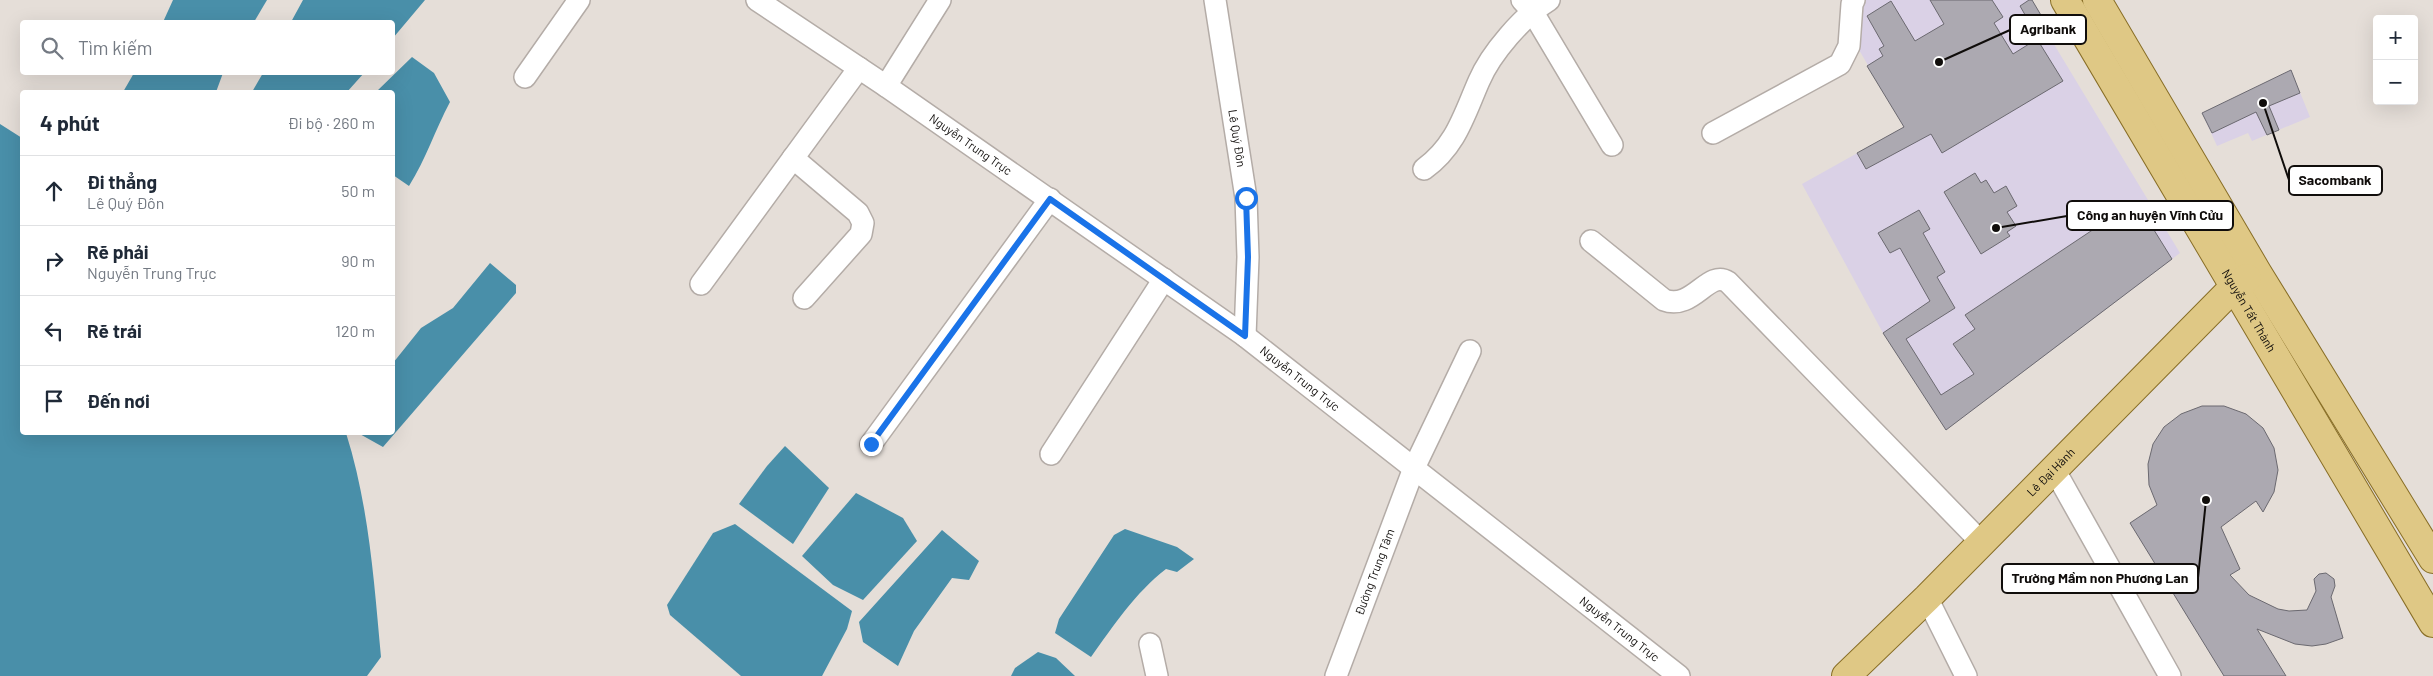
<!DOCTYPE html>
<html lang="vi">
<head>
<meta charset="utf-8">
<style>
  :root { --surface:#fff; --page:#f6f6f7; --text:#1f2937; --muted:#747a83; --line:#e0e1e3 }
  body { margin:0; font-family:Barlow,sans-serif; background:var(--page); color:var(--text) }
  .controls { position:absolute; right:15px; top:15px; display:grid; overflow:hidden; border-radius:5px; box-shadow:0 5px 20px #0002 }
  .controls button { width:45px; height:45px; display:grid; place-items:center; padding:0; border:0; border-bottom:1px solid var(--line); background:var(--surface); color:var(--text); font:25px sans-serif }
  .stop { position:absolute; width:15px; height:15px; margin:-11px; border:4px solid #1a73e8; border-radius:50%; background:#fff }
  .stop.end { background:#1a73e8; border-color:#fff; box-shadow:0 1px 5px #0008 }
  .list { margin:0; padding:0; list-style:none }
  h2 { display:flex; justify-content:space-between; align-items:center; height:65px; margin:0; padding:0 20px; font-size:21px }
  h2 small { font-size:16px; font-weight:400; color:var(--muted) }
  .list li { display:grid; grid-template-columns:32px 1fr auto; gap:15px; align-items:center; box-sizing:border-box; height:70px; padding:0 20px; border-top:1px solid var(--line) }
  .list b { display:block; font-size:19px; white-space:nowrap }
  .list p { margin:0; font-size:16px; white-space:nowrap; color:var(--muted) }
  .list em { font-size:16px; font-style:normal; color:var(--muted) }
  .icon { flex:none; width:28px; height:28px; fill:none; stroke:currentColor; stroke-width:2; stroke-linecap:round; stroke-linejoin:round }
  .map { position:relative; flex:none; width:2433px; height:676px; overflow:hidden }
  .search { position:absolute; background:var(--surface); box-shadow:0 5px 20px #0002; left:20px; top:20px; width:375px; height:55px; display:flex; align-items:center; gap:12px; box-sizing:border-box; padding:0 18px; border-radius:5px; color:var(--muted); font-size:19px }
  .panel { position:absolute; background:var(--surface); box-shadow:0 5px 20px #0002; left:20px; top:90px; width:375px; height:345px; border-radius:5px }
  .map>svg:first-child { display:block }
  .commercial { fill:#dad1e6 }
  .water { fill:#498fa9 }
  .building { fill:#aca9b1; stroke:#6b6970 }
  .lines { fill:none; stroke-linecap:round; stroke-linejoin:round }
  .minor-casing { stroke:#b4aca7; stroke-width:24 }
  .major-casing { stroke:#886e26; stroke-width:30 }
  .minor { stroke:#fff; stroke-width:21 }
  .major { stroke:#dfc885; stroke-width:28 }
  .route { stroke:#1a73e8; stroke-width:6 }
  .labels { text-anchor:middle; stroke-width:4; stroke-linejoin:round; paint-order:stroke }
  .street-label { font-size:12px; fill:#100d0b; stroke:#fff }
  .leader { fill:none; stroke:#100d0b; stroke-width:2 }
  .callout-dot { fill:#100d0b; stroke:#fff; stroke-width:2 }
  .callout { fill:#fff; stroke:#100d0b; stroke-width:2 }
  .callout-label { font-size:14px; text-anchor:middle; font-weight:bold; fill:#100d0b }
</style>
</head>
<body>
<div class="map">
<svg width="2433" height="676" viewBox="0 0 2433 676">
  <rect width="100%" height="100%" fill="#e5ded8"/>
  <g class="commercial">
    <polygon points="1861,0 2032,0 2048,27 2052,41 2180,253 1946,430 1883,333 1802,184 1904,127 1855,43"/>
    <polygon points="2291,70 2310,117 2252,141 2248,133 2217,146 2202,113"/>
  </g>
  <g class="water">
    <polygon points="173,0 267,0 254,22 163,22"/>
    <polygon points="303,0 425,0 393,38 392,22 291,22"/>
    <path d="M412 57 434 73 450 102C435 130 426 159 409 186L393 175 392 92H376Z"/>
    <polygon points="134,73 134,72 223,73 216,92 123,92"/>
    <polygon points="263,73 263,72 364,73 347,92 252,92"/>
    <path d="M0 124 22 138V432L346 433C369 506 374 581 381 657L367 676H0Z"/>
    <polygon points="490,263 516,285 516,293 383,447 358,433 392,432 393,363 421,328 453,308"/>
    <polygon points="785,446 829,488 793,544 739,504 767,466"/>
    <polygon points="856,493 903,518 917,541 863,600 833,585 802,556"/>
    <polygon points="735,524 852,611 847,629 822,676 741,676 670,615 667,605 713,533"/>
    <path d="M1125 529 1177 547 1194 559 1177 572 1166 569C1135 593 1114 625 1091 657L1055 633 1059 619 1114 535Z"/>
    <polygon points="942,530 979,561 969,580 952,578 914,631 898,666 863,642 859,622"/>
    <polygon points="1038,652 1056,658 1075,676 1011,676 1015,668"/>
  </g>
  <g class="building">
    <polygon points="1930,0 1992,0 2003,17 1994,23 2013,54 2037,39 2063,81 1942,153 1931,134 1866,169 1857,153 1904,127 1867,66 1883,56 1879,49 1884,46 1867,16 1891,1 1915,41 1944,24"/>
    <polygon points="2029,0 2032,0 2048,27 2036,34 2020,6"/>
    <polygon points="2291,70 2300,93 2269,106 2279,130 2267,135 2256,112 2212,133 2202,113"/>
    <polygon points="1975,173 1981,183 1986,180 1994,193 2006,186 2017,206 2007,212 2016,226 2007,232 2010,236 1981,254 1944,192"/>
    <polygon points="2136,201 2172,259 1946,430 1883,333 1930,301 1900,248 1890,253 1878,233 1919,210 1930,229 1923,233 1945,272 1937,277 1955,308 1906,339 1941,395 1974,374 1953,344 1975,329 1965,315"/>
    <polygon points="2202,406 2224,406 2246,414 2263,428 2274,448 2278,470 2274,492 2263,512 2256,501 2221,527 2240,569 2230,575 2249,595 2278,609 2289,611 2307,610 2316,591 2314,579 2319,574 2326,573 2334,579 2335,586 2331,597 2343,638 2326,644 2312,646 2295,644 2257,629 2286,676 2224,676 2130,523 2157,505 2149,485 2148,464 2153,444 2164,427 2181,414"/>
  </g>
  <g class="lines">
    <defs>
      <g id="minor">
        <path id="s1" d="M757 0 886 86 1245 336 1679 676"/>
        <path id="s2" d="M1215 0 1246 198 1248 257 1245 336"/>
        <polyline points="1522,0 1532,11 1612,145"/>
        <polyline points="525,77 579,0"/>
        <polyline points="886,86 940,0"/>
        <polyline points="1713,133 1840,64 1849,46 1852,4 1854,0"/>
        <polyline points="793,158 858,213 863,223 861,234 804,298"/>
        <path d="M1424 169C1456 146 1464 115 1479 81 1491 53 1523 16 1549 0"/>
        <path d="M1591 241 1664 300C1693 311 1708 269 1728 282L1982 543"/>
        <polyline points="701,284 859,68"/>
        <polyline points="871,444 1050,199"/>
        <polyline points="1051,454 1164,279"/>
        <polyline points="2054,469 2170,676"/>
        <polyline points="1927,598 1966,676"/>
        <polyline points="1150,644 1157,676"/>
        <path id="s3" d="M1336 676 1414 468 1470 351"/>
      </g>
      <g id="major">
        <path id="s4" d="M2065 0 2433 623"/>
        <polyline points="2097,0 2257,272 2433,559"/>
        <path id="s5" d="M1846 676 1927 598 2234 287 2247 278"/>
      </g>
    </defs>
    <use href="#minor" class="minor-casing"/>
    <use href="#major" class="major-casing"/>
    <use href="#minor" class="minor"/>
    <use href="#major" class="major"/>
  </g>
  <g class="lines">
    <polyline class="route" points="871,444 1050,199 1245,336 1248,257 1246,198"/>
  </g>
  <g class="labels">
    <g class="street-label">
      <text dy="4" stroke="none"><textPath href="#s2" startOffset="140">Lê Quý Đôn</textPath></text>
      <text dy="4" stroke="none"><textPath href="#s1" startOffset="258">Nguyễn Trung Trực</textPath></text>
      <text dy="4" stroke="none"><textPath href="#s4" startOffset="361">Nguyễn Tất Thành</textPath></text>
      <text dy="4" stroke="none"><textPath href="#s1" startOffset="662">Nguyễn Trung Trực</textPath></text>
      <text dy="4" stroke="none"><textPath href="#s5" startOffset="289">Lê Đại Hành</textPath></text>
      <text dy="4" stroke="none"><textPath href="#s3" startOffset="111">Đường Trung Tâm</textPath></text>
      <text dy="4" stroke="none"><textPath href="#s1" startOffset="1068">Nguyễn Trung Trực</textPath></text>
    </g>
  </g>
  <path class="leader" d="M1939 62L2010 30M2263 103L2289 180M1996 228L2067 216M2206 500L2198 578"/>
  <g class="callout-dot">
    <circle cx="1939" cy="62" r="5"/>
    <circle cx="2263" cy="103" r="5"/>
    <circle cx="1996" cy="228" r="5"/>
    <circle cx="2206" cy="500" r="5"/>
  </g>
  <g class="callout">
    <rect x="2010" y="15" width="76" height="29" rx="5"/>
    <rect x="2289" y="166" width="93" height="29" rx="5"/>
    <rect x="2067" y="201" width="166" height="29" rx="5"/>
    <rect x="2002" y="564" width="196" height="29" rx="5"/>
  </g>
  <g class="callout-label">
    <text x="2048" y="34">Agribank</text>
    <text x="2335" y="185">Sacombank</text>
    <text x="2150" y="220">Công an huyện Vĩnh Cửu</text>
    <text x="2100" y="583">Trường Mầm non Phương Lan</text>
  </g>
</svg>
<div class="controls">
<button>+</button>
<button>−</button>
</div>
<div class="stop" style="left:1246px;top:198px"></div>
<div class="stop end" style="left:871px;top:444px"></div>
<div class="search"><svg class="icon" aria-label="search" viewBox="0 0 24 24"><circle cx="10" cy="10" r="6"/><path d="M15 15l6 6"/></svg>Tìm kiếm</div>
<section class="panel">
<h2>4 phút<small>Đi bộ · 260 m</small></h2>
<ul class="list">
<li><svg class="icon" aria-label="ahead" viewBox="0 0 24 24"><path d="M12 20V5M6 11l6-6 6 6"/></svg><div><b>Đi thẳng</b><p>Lê Quý Đôn</p></div><em>50 m</em></li>
<li><svg class="icon" aria-label="right" viewBox="0 0 24 24"><path d="M7 20v-9h11M14 6l5 5-5 5"/></svg><div><b>Rẽ phải</b><p>Nguyễn Trung Trực</p></div><em>90 m</em></li>
<li><svg class="icon" aria-label="left" viewBox="0 0 24 24"><path d="M17 20v-9H6M10 6l-5 5 5 5"/></svg><div><b>Rẽ trái</b></div><em>120 m</em></li>
<li><svg class="icon" aria-label="arrive" viewBox="0 0 24 24"><path d="M6 21V4h12l-3 4 3 4H6"/></svg><div><b>Đến nơi</b></div></li>
</ul>
</section>
</div>
</body>
</html>
